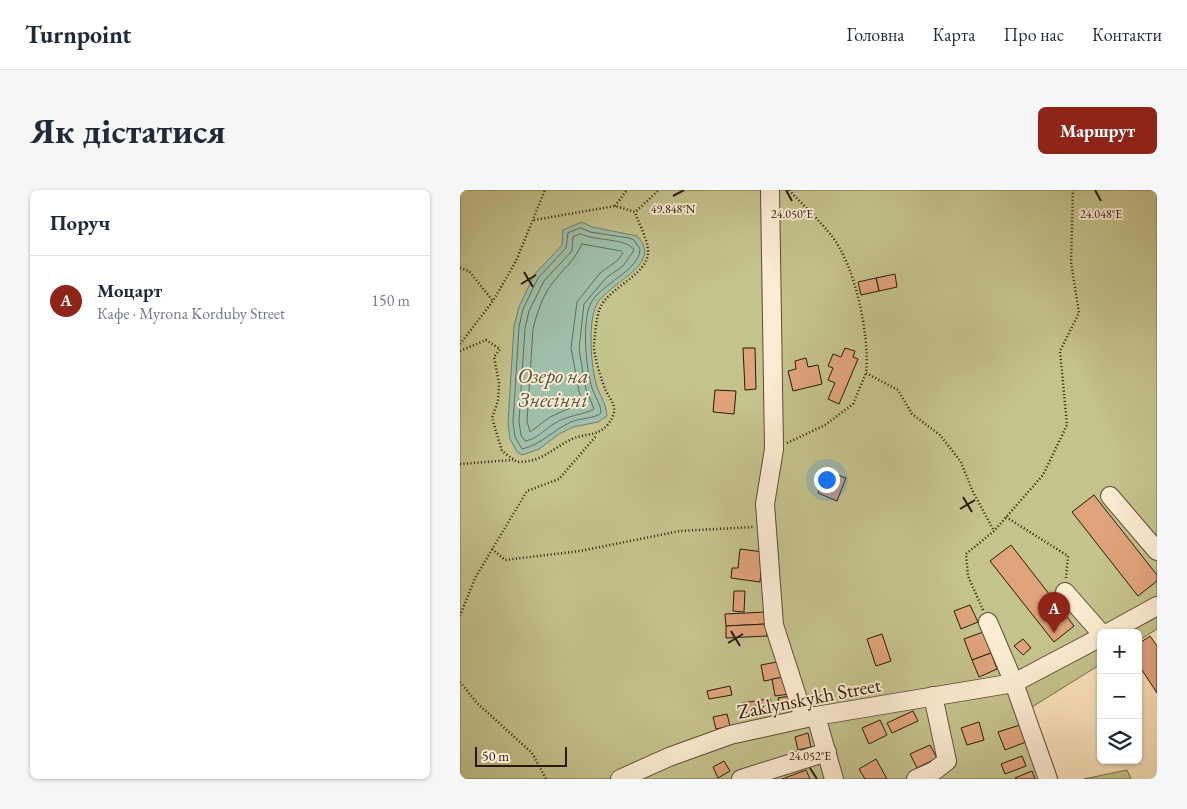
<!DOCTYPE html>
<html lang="uk">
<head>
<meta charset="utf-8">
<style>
  :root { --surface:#fff; --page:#f6f6f7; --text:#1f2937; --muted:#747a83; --line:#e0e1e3; --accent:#8f2418 }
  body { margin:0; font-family:"EB Garamond",serif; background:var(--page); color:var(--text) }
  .controls { position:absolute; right:15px; bottom:15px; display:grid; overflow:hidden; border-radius:8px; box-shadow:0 1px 4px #0004 }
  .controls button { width:45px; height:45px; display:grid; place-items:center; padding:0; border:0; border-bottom:1px solid var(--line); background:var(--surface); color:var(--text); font:25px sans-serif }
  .scale { position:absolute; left:15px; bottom:12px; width:92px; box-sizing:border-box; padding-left:5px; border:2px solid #2a1908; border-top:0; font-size:14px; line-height:18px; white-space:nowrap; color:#2a1908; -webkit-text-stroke:4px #fcecd3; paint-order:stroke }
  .you { position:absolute; left:366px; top:289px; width:18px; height:18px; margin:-12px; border:4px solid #fff; border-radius:50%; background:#1a73e8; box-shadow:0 0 0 8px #1a73e833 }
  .badge { display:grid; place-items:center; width:32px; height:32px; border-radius:50%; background:var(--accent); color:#fff; font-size:16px; font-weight:700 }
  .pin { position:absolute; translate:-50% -41px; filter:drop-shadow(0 1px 2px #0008) }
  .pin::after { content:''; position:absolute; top:26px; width:18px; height:15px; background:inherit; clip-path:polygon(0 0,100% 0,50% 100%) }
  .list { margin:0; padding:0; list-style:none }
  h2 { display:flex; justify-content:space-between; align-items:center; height:65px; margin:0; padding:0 20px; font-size:21px }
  h2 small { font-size:16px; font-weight:400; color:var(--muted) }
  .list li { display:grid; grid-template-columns:32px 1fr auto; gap:15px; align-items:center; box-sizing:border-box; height:90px; padding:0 20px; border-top:1px solid var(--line) }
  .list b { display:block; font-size:19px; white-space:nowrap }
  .list p { margin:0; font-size:16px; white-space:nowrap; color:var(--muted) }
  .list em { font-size:16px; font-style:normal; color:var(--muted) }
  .icon { flex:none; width:28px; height:28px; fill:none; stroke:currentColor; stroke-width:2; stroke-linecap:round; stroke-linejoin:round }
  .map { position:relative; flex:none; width:697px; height:589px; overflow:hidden; border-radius:8px }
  header { display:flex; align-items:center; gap:30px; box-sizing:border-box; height:70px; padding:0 25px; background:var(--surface); border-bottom:1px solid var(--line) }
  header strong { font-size:24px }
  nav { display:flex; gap:28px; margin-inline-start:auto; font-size:18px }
  .intro { display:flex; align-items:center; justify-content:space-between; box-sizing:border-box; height:120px; padding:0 30px }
  h1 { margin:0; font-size:35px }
  .button { padding:12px 22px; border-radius:8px; background:var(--accent); color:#fff; font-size:18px; font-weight:700 }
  main { display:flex; gap:30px; padding:0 30px }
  aside { flex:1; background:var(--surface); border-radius:8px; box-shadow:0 1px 4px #0004 }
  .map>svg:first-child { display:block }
  .green { fill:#c4c28d; stroke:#776e4a }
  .water { fill:#9fbfaa; stroke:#707d69 }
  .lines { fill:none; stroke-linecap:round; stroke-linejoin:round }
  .shore { stroke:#646c59; stroke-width:1 }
  .building { fill:#dfa37b; stroke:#2a1908 }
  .minor-casing { stroke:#5e4b35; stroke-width:20 }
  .path { stroke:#2a1908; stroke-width:2.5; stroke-dasharray:1 2.5; stroke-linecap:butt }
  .minor { stroke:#fcecd3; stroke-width:18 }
  .ticks { fill:none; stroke:#2a1908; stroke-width:2 }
  .labels { text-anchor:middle; stroke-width:4; stroke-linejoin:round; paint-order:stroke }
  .street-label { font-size:20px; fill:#2a1908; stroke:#fcecd3 }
  .water-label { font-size:21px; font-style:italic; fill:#535341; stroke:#fcecd3 }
  .ticks-label { font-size:12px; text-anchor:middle; fill:#2a1908; stroke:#fcecd3; stroke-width:4; stroke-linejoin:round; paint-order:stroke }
</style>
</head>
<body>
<header>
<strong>Turnpoint</strong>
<nav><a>Головна</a><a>Карта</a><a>Про нас</a><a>Контакти</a></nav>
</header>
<div class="intro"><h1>Як дістатися</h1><a class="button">Маршрут</a></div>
<main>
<aside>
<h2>Поруч<small></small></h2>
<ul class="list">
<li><span class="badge">A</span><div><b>Моцарт</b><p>Кафе · Myrona Korduby Street</p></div><em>150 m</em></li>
</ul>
</aside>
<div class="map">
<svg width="697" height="589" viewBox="0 0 697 589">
  <rect width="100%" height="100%" fill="#fae2bc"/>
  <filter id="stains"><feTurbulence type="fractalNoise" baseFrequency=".004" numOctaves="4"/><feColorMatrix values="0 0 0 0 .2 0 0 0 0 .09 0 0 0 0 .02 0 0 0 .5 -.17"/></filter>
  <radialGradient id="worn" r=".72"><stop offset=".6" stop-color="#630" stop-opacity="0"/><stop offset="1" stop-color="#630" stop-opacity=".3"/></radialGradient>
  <g class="green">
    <polygon points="0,0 697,0 697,439 678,451 678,443 641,443 641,474 572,517 598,589 0,589"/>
    <polygon points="667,580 671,589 624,589"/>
  </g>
  <path class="water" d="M122 32 132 37 177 46C206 76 143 94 135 118 128 137 131 178 137 197 141 207 146 214 147 226L138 232 113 237 99 244 79 259 62 265 57 262 50 249 48 233 54 136 59 117 74 85 102 55 103 40Z"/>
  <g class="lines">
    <g class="shore">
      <path d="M121 38 130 42 169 48 174 50 180 59C180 81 139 94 130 115 122 134 126 179 132 198 135 207 141 214 141 223 134 229 120 228 111 232 93 240 81 255 62 259L55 247 53 232 59 137 63 119 78 88 106 58 108 43Z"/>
      <path d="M121 44C134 51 167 48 174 60L163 76 146 88 124 114 119 159 126 199 134 219C124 225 106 225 92 235 83 241 77 249 65 251L61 245 59 232 65 138 69 121 84 91 112 61 113 47Z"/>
      <path d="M122 54 161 61 163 63 158 70 140 83 117 112 111 158 119 201 123 212 90 227 70 242 67 231 73 139C76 126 83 105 91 95 103 78 112 75 122 54Z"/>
    </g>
  </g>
  <g class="building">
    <polygon points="435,84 437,97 419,101 416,88"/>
    <polygon points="416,88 419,101 401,105 398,92"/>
    <polygon points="283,158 295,158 296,199 285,200"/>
    <polygon points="385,158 395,161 393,167 398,169 379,214 368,209 375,193 368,190 373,178 368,176 373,164 381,167"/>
    <polygon points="346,168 348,177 358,175 362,194 333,201 328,181 336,179 335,171"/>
    <polygon points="255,200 276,201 274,224 253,222"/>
    <polygon points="367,281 386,288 377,311 358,303"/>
    <polygon points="634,305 697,385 697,391 678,406 612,322"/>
    <polygon points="551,355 614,436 594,452 530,371"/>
    <polygon points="280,359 303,362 300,392 271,388 272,378 278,378"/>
    <polygon points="274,401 285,401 284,422 273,421"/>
    <polygon points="510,415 518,432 501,439 494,421"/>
    <polygon points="306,422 306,434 266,436 265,424"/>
    <polygon points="306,434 307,446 266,448 266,436"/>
    <polygon points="523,442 531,463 512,470 504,449"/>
    <polygon points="422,444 431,471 416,476 407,449"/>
    <polygon points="690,446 697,456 697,503 678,474 678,454"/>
    <polygon points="563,449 571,458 563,465 554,456"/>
    <polygon points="531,463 537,479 519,487 512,470"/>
    <polygon points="322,471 325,487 304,491 301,475"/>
    <polygon points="325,487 329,504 315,506 312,489"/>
    <polygon points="270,496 272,505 249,509 247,501"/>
    <polygon points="330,506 332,515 320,518 318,508"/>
    <polygon points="310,508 313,520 301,523 298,511"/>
    <polygon points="296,511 297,521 284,523 282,513"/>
    <polygon points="453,521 458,531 432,543 427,533"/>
    <polygon points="267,524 270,536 256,539 253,527"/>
    <polygon points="420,530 427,545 409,554 402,538"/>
    <polygon points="519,532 524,550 507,555 501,538"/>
    <polygon points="560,535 566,552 545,560 538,542"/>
    <polygon points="348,543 351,557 338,560 335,547"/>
    <polygon points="470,555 477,568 457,578 450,564"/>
    <polygon points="562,566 566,576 545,584 541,574"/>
    <polygon points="416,569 427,589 405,589 399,579"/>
    <polygon points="264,571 270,581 258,588 253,577"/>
    <polygon points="346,580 350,589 322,589"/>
    <polygon points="572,581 575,589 556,589 555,588"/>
  </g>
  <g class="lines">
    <defs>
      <g id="minor">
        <polyline points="310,0 314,259 305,314 314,435 344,528"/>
        <polyline points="650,306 697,361"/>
        <polyline points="605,402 641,443"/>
        <polyline points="528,432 554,493 588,589"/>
        <polyline points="648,443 697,416"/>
        <polyline points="356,526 374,589"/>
        <polyline points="160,589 209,567 270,545 356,526 554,493 641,447"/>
        <polyline points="281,589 367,562"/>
        <polyline points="456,589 474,581 487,571 473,506"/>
      </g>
    </defs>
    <use href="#minor" class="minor-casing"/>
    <g class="path">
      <path d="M329 0C343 15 358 29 371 45 395 74 410 146 406 183L438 200 452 224 480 245 501 272 512 300 534 341"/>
      <polyline points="155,16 167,0"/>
      <polyline points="74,30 155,16 175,22 199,0"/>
      <polyline points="0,78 9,81 33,111"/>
      <polyline points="0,154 33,111 56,71 85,0"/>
      <path d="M0 161 26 150 40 159 34 167 39 193 38 211 32 228 42 261 57 272C83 272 91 259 112 249 125 243 139 247 149 233 160 217 151 212 145 199 142 191 133 164 134 155 135 145 136 128 140 118 149 97 188 85 188 62 188 49 179 35 175 22"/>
      <polyline points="327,253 365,235 393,214 406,183"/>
      <polyline points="0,274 53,270"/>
      <polyline points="546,327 608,366 606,388"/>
      <polyline points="32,359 45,370 120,361 220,341 293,337"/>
      <polyline points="523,420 508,386 506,364 534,341 583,285 607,235 600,161 619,123 611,72 613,0"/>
      <polyline points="0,426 15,388 67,301 99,289 137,245"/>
      <polyline points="0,492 17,513 72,563 86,589"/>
    </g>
    <use href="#minor" class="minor"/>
  </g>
  <path class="ticks" d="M326 0 332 11M635 0 641 11M213 6 224 0M64 82 73 97M61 94 76 85M503 307 512 322M500 319 515 310M271 441 280 456M268 453 283 444M350 578 357 589"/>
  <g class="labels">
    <g class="street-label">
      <text transform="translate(349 508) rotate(-11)" y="7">Zaklynskykh Street</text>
    </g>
    <g class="water-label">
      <text x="93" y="193">Озеро на<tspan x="93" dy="24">Знесінні</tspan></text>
    </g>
  </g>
  <g class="ticks-label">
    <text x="213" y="23">49.848°N</text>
    <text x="332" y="28">24.050°E</text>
    <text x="641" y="28">24.048°E</text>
    <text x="350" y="570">24.052°E</text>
  </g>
  <rect width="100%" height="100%" filter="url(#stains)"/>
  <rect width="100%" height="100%" fill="url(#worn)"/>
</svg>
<div class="controls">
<button>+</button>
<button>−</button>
<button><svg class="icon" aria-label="layers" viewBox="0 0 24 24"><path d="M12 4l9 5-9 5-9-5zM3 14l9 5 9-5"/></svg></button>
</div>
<div class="scale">50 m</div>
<div class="you"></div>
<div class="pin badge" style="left:594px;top:443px">A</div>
</div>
</main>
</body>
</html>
